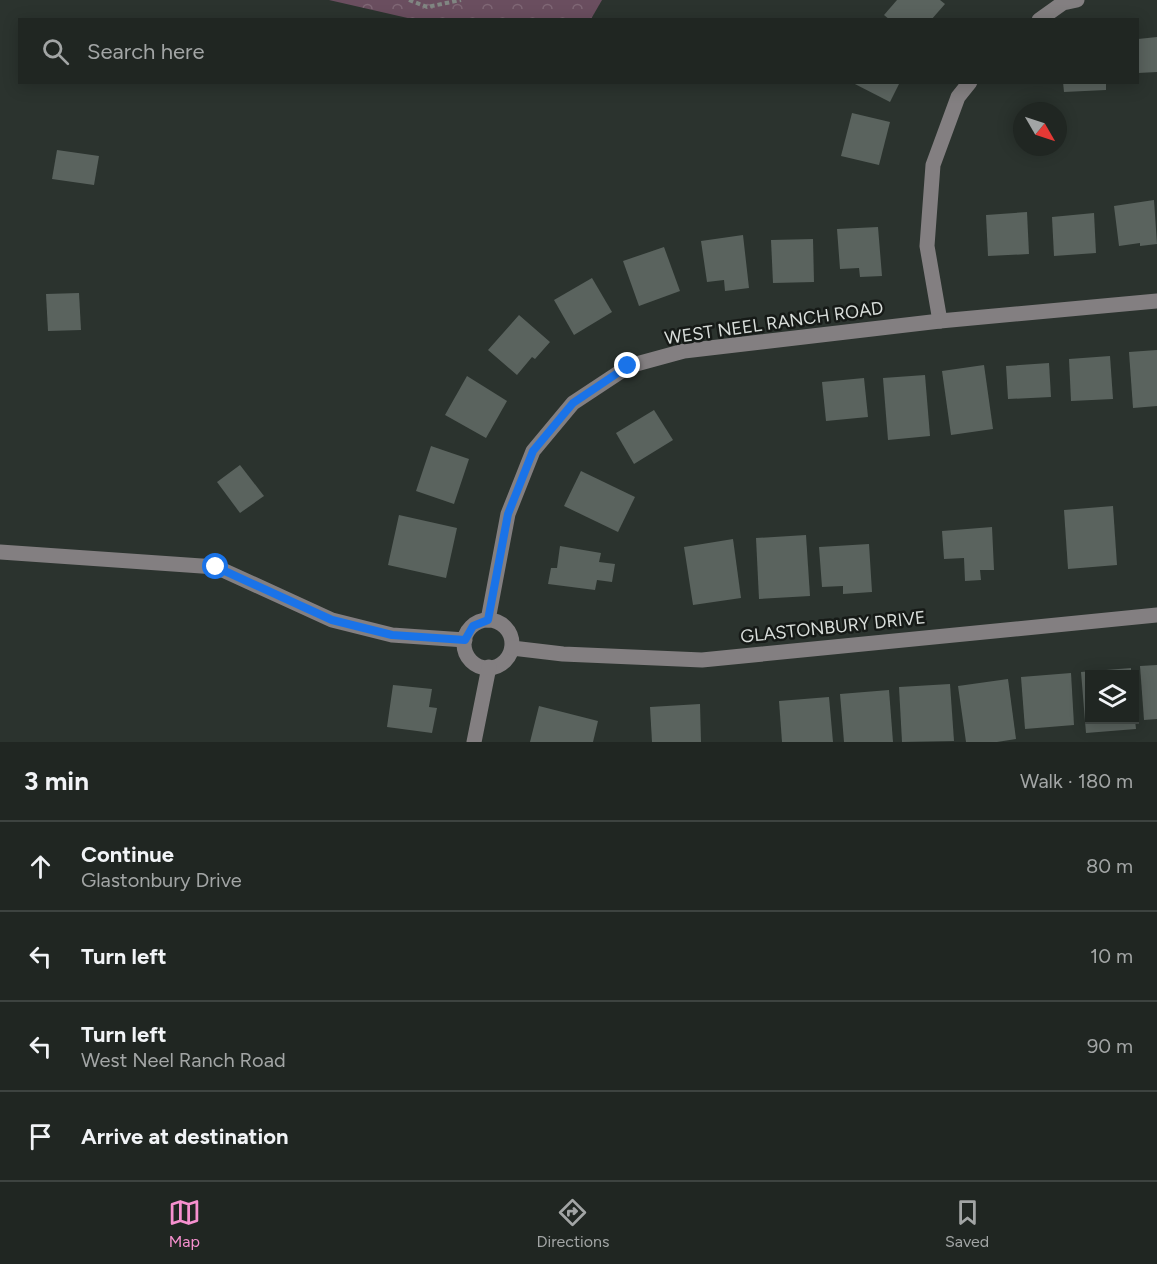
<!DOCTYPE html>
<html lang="en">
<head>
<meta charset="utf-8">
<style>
  :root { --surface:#202622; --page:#282e2a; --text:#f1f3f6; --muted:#a2a5a5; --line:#3d4340; --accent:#f690cf }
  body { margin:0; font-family:Figtree,sans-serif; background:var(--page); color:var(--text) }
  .controls { position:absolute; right:18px; bottom:18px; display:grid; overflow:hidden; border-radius:0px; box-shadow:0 3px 15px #0003 }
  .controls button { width:54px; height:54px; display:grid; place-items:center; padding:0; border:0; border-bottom:2px solid var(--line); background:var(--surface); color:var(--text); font:30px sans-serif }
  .compass { position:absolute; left:1013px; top:102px; width:54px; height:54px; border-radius:50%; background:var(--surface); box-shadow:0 3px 15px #0003; rotate:129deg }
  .stop { position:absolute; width:18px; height:18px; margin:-14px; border:4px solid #1a73e8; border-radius:50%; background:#fff }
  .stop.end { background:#1a73e8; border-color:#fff; box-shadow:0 2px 6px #0008 }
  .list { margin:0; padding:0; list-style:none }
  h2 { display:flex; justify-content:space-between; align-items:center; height:78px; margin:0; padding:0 24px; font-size:26px }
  h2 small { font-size:20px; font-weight:400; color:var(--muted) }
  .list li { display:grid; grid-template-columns:39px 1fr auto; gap:18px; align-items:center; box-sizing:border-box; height:90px; padding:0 24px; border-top:2px solid var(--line) }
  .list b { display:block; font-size:22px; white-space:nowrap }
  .list p { margin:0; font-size:20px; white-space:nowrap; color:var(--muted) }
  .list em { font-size:20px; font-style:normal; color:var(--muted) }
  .icon { flex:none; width:33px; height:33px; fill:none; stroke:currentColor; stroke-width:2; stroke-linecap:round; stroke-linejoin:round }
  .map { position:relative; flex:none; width:1157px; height:742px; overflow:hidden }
  .search { position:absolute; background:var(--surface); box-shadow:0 3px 15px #0003; left:18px; right:18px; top:18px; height:66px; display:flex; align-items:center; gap:15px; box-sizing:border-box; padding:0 21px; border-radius:0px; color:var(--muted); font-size:22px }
  .sheet { height:438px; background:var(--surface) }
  nav { display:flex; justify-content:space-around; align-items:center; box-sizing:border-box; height:84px; border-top:2px solid var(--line); background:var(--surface); font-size:16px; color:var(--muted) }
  nav a { display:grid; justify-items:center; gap:3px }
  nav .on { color:var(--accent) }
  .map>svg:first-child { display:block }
  .park { fill:url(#park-crowns) }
  .building { fill:#5a635e }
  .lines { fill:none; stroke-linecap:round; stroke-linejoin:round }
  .path { stroke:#808682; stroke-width:4; stroke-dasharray:4.5 3; stroke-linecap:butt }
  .minor { stroke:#837f81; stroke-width:15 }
  .route { stroke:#1a73e8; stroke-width:8 }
  .labels { text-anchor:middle; stroke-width:5; stroke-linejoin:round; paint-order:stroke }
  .street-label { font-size:18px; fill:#d9dedb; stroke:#161a17 }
</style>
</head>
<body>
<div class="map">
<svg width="1157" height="742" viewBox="0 0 1157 742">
  <defs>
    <pattern id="park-crowns" width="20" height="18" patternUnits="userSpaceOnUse" patternTransform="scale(1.5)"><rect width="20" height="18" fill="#6a4e5f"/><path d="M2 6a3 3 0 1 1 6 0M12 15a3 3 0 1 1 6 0" fill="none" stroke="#7f6775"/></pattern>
  </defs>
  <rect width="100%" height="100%" fill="#2b332e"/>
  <polygon class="park" points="329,0 602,0 591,19 412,19"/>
  <g class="building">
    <polygon points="897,0 940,0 945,4 931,20 890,20 884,15"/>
    <polygon points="1157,37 1157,72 1138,73 1138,39"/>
    <polygon points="851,82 900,82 890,102"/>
    <polygon points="1063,82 1106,82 1106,90 1064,92"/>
    <polygon points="852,113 890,122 879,165 841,156"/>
    <polygon points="57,150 99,156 94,185 52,179"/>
    <polygon points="1154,200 1157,244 1140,246 1140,243 1119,246 1114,206"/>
    <polygon points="1027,212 1029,254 988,256 986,215"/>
    <polygon points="1094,213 1096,253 1054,256 1052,217"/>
    <polygon points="878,227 882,276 860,277 859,268 840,269 837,229"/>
    <polygon points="743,235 749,288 725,291 724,280 707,282 701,241"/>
    <polygon points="813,239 814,282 773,283 771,240"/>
    <polygon points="664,247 680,291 639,306 623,261"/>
    <polygon points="592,278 612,312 574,335 554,300"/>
    <polygon points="79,293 81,330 48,331 46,294"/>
    <polygon points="519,315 550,342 535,359 532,357 517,375 488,350"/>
    <polygon points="1157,350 1157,406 1133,408 1129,352"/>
    <polygon points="1110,356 1113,399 1071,401 1069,359"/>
    <polygon points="1049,363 1051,397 1008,399 1006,366"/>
    <polygon points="984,365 993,429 951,435 942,371"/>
    <polygon points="925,375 930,436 888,440 883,378"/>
    <polygon points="467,376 507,401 486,438 445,415"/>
    <polygon points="864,378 868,417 826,421 822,382"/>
    <polygon points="654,410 673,440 634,464 616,433"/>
    <polygon points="431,446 469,459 454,504 416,491"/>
    <polygon points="240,465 264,496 240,513 217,482"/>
    <polygon points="581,471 635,497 618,532 564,506"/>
    <polygon points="1113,506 1117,565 1068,569 1064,510"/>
    <polygon points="399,515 457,528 446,578 388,565"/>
    <polygon points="992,527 994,570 980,570 981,580 965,581 964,558 944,559 942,531"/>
    <polygon points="806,535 810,596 759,599 756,538"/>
    <polygon points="733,539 741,598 693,605 684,547"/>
    <polygon points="869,544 872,592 843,594 843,586 822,587 819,547"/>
    <polygon points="560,546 601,553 599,562 615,564 612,582 597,580 595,590 548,584 551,568 557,568"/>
    <polygon points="1157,665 1157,719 1144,720 1140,666"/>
    <polygon points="1131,668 1131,674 1090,674 1090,720 1135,720 1136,729 1086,733 1081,672"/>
    <polygon points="1071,673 1074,725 1025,729 1021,677"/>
    <polygon points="1008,679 1016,739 997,742 966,742 958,686"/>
    <polygon points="950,684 954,741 902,742 899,687"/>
    <polygon points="393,685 432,689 429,707 437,708 432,733 387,727"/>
    <polygon points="889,690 893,742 844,742 840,694"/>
    <polygon points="829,697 833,742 782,742 779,701"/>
    <polygon points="700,704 701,742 652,742 650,707"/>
    <polygon points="539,706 598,721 593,742 530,742"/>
  </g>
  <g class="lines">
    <polyline class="path" points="409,0 427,7 461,0"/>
    <g class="minor">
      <polyline points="1039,20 1063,3 1077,0"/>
      <polyline points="940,321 927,246 933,165 958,97 970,82"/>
      <polyline points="0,552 216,567 332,620 392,635 465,640"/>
      <polyline points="488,620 508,514 533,451 573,403 629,366 684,351 940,321 1157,301"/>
      <circle cx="488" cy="644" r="24"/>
      <polyline points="512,648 563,654 702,660 1157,615"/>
      <polyline points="474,742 489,667"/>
    </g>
  </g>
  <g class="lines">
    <polyline class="route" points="216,567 332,620 392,635 465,640 473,626 488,620 508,514 533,451 573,403 628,366"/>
  </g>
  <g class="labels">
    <g class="street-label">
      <text transform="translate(774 323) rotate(-8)" y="6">WEST NEEL RANCH ROAD</text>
      <text transform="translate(833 627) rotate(-6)" y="6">GLASTONBURY DRIVE</text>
    </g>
  </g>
</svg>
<div class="controls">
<button><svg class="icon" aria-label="layers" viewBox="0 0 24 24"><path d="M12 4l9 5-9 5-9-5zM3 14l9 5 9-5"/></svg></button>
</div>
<svg class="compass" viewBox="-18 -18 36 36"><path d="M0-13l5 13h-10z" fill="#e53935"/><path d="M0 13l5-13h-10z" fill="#a2a5a5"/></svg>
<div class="stop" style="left:216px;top:567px"></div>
<div class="stop end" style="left:628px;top:366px"></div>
<div class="search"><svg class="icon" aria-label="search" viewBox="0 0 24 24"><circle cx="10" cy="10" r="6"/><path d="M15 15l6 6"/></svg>Search here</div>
</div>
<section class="sheet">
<h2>3 min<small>Walk · 180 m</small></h2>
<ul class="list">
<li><svg class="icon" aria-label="ahead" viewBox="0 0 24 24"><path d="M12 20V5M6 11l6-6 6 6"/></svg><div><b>Continue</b><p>Glastonbury Drive</p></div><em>80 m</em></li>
<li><svg class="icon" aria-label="left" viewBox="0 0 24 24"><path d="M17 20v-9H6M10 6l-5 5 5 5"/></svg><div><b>Turn left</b></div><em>10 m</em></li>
<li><svg class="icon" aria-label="left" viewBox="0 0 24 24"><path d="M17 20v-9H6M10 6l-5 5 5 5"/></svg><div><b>Turn left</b><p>West Neel Ranch Road</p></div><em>90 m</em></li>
<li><svg class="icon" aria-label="arrive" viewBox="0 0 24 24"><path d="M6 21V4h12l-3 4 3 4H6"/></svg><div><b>Arrive at destination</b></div></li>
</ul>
</section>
<nav>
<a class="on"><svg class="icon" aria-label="map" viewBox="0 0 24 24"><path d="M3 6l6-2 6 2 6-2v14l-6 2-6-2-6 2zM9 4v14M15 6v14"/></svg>Map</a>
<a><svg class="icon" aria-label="directions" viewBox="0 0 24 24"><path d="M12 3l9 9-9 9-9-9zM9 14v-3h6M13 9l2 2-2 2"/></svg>Directions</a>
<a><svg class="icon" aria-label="saved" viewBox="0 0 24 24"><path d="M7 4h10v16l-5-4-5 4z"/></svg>Saved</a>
</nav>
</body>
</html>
